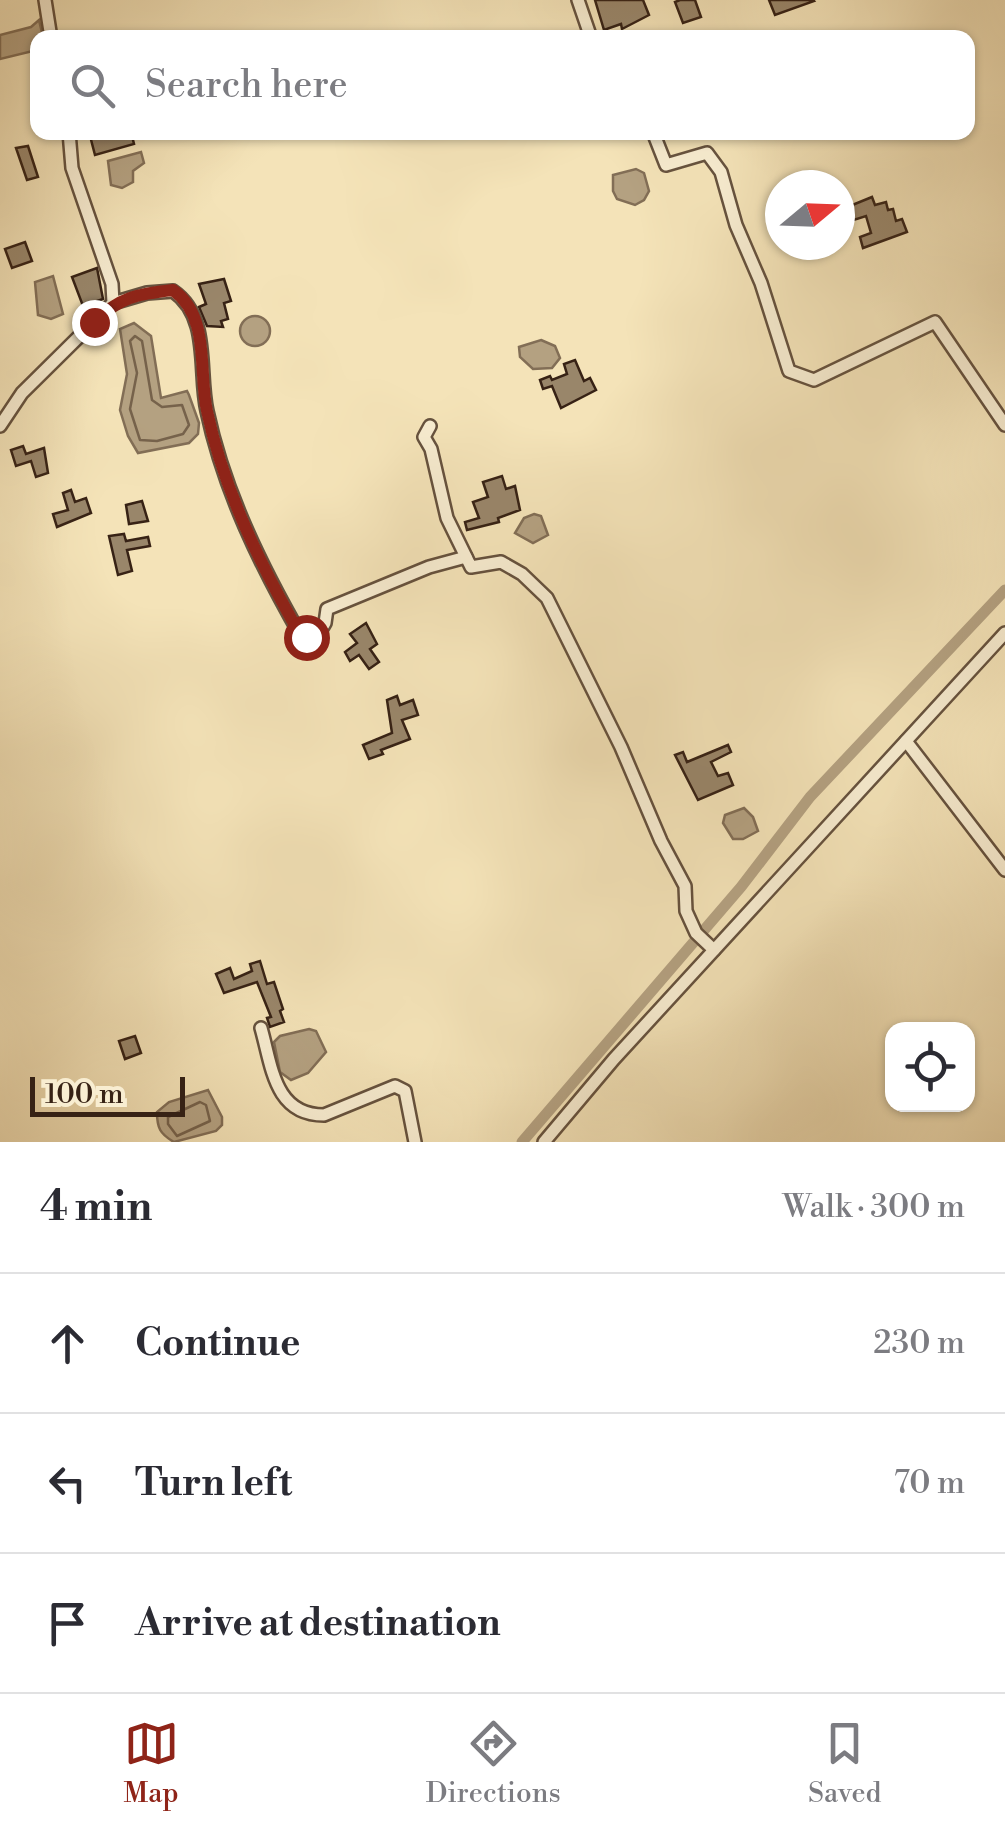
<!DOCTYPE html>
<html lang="en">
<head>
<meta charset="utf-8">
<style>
  :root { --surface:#fff; --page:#f2f2f3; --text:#2b2b33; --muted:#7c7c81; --line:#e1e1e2; --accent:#8f2418 }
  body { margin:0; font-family:"Libre Bodoni",serif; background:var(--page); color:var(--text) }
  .controls { position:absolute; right:30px; bottom:30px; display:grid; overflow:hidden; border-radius:20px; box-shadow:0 2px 8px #0004 }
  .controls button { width:90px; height:90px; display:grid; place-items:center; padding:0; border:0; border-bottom:2px solid var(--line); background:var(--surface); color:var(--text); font:50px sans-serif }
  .compass { position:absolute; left:765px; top:170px; width:90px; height:90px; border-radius:50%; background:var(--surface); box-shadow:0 2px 8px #0004; rotate:71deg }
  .scale { position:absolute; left:30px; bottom:25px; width:155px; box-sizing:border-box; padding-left:10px; border:5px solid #372215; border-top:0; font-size:28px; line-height:35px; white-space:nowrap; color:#372215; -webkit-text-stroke:8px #f8edd1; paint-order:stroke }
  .stop { position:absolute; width:30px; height:30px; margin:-22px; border:8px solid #8f2418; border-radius:50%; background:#fff }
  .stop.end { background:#8f2418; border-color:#fff; box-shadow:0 2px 10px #0008 }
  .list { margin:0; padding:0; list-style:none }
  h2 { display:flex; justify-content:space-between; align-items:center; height:130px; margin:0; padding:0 40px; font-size:42px }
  h2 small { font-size:32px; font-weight:400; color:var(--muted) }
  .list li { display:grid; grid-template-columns:65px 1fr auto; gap:30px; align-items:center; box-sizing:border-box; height:140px; padding:0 40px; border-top:2px solid var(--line) }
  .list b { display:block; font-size:38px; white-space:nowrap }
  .list em { font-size:32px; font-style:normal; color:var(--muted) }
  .icon { flex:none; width:55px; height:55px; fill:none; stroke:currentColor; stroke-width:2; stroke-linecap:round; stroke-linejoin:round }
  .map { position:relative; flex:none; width:1005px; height:1142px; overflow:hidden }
  .search { position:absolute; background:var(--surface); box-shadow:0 2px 8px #0004; left:30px; right:30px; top:30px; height:110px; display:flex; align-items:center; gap:25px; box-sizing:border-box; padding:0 35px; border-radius:20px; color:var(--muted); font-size:38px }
  .sheet { height:550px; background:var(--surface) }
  nav { display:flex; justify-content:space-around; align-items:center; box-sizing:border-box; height:140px; border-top:2px solid var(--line); background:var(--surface); font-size:28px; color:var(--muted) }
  nav a { display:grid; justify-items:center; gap:5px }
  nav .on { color:var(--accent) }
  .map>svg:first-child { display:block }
  .water { fill:#b4a181; stroke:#826e56; stroke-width:2.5 }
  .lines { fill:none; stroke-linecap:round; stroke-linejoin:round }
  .shore { stroke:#76624b; stroke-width:2.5 }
  .canal { stroke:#b4a181; stroke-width:11 }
  .building { fill:#99866a; stroke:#372215; stroke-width:2.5 }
  .minor-casing { stroke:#66523e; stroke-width:16 }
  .minor { stroke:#f8edd1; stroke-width:11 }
  .route { stroke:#8f2418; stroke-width:12 }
</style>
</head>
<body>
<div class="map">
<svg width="1005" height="1142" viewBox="0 0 1005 1142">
  <rect width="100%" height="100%" fill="#f4e3b8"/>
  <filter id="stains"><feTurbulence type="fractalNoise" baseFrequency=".002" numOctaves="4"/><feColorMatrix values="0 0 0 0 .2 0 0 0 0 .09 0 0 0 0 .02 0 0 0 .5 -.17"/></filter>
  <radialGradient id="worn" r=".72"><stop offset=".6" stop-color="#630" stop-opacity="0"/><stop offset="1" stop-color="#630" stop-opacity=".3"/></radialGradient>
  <g class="water">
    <polygon points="39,20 43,37 38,38 37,50 0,59 0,35 31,27"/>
    <polygon points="141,152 144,163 133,171 133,182 122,188 111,185 108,161"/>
    <polygon points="636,169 644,173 649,191 644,200 635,205 617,199 613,191 613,175"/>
    <polygon points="53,276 63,314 51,319 38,315 35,282"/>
    <circle cx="255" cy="331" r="15"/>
    <polygon points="134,323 151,336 161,398 187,391 189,395 199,423 198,434 189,443 138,453 128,436 120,410 127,374 120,329"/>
    <polygon points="541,340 555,346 560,358 552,368 533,369 520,357 519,347"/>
    <polygon points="534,514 541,516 548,535 533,543 515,533 524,518"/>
    <polygon points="744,808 753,817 758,831 743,839 733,839 723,823 725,815"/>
    <polygon points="309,1029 316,1031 326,1052 308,1073 291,1080 280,1072 274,1042 280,1036"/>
    <path d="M208 1090 222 1117V1125L216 1131 174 1142C160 1134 157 1128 157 1112L169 1102Z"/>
  </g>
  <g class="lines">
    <g class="shore">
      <polygon points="135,336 142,341 152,400 162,407 182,405 189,425 183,434 157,441 140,440 130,409 137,373 130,341"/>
      <polygon points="200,1102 206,1105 210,1121 177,1136 168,1124 168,1117"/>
    </g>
    <polyline class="canal" points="522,1142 741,887 810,797 1005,590"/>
  </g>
  <g class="building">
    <polygon points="595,0 643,0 649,15 622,29 621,24 604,30"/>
    <polygon points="680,0 695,0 701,17 683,23 675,2"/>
    <polygon points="769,0 813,0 814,1 775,15"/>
    <polygon points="89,132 131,132 134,144 95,155"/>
    <polygon points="28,146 38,177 27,180 16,148"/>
    <polygon points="872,197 875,205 886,202 888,210 893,209 896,221 902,219 907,232 863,248 860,237 871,233 866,216 844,223 840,210"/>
    <polygon points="25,242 32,261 12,268 5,249"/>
    <polygon points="97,268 103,299 83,306 72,277"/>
    <polygon points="224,279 231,301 224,303 228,319 221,321 223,327 207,326 199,307 206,304 199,284"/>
    <polygon points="575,360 584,381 590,378 596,390 561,408 552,386 543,389 540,380 550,376 552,380 567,374 564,364"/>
    <polygon points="23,446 26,454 44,448 48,473 36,477 31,461 16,466 11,450"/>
    <polygon points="502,476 506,489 515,486 520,510 498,518 499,522 467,530 465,522 479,518 473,502 488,497 483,482"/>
    <polygon points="71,490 75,502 86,498 91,513 57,527 53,514 68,510 63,493"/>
    <polygon points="142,501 148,521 129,524 126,505"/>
    <polygon points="124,534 126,541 148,537 150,546 127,550 132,571 118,575 109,536"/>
    <polygon points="366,623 377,644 370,649 379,662 369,669 359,655 350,661 345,652 357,643 350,634"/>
    <polygon points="397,696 400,705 413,700 418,715 402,720 410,739 381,750 383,754 369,759 363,745 392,733 387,700"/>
    <polygon points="728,745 731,752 711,762 718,776 728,773 733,785 698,800 675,755 683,752 687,762"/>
    <polygon points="260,961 267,984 274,982 283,1009 280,1011 284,1022 270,1027 267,1018 271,1017 257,982 224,993 216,974 230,968 234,979 252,971 250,964"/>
    <polygon points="135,1036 141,1053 125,1059 119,1041"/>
  </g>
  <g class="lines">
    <defs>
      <g id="minor">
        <polyline points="45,0 51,38"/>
        <polyline points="578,0 591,38"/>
        <polyline points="653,132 666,165 707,153 721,172 736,225 761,283 789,371 814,380 935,322 1005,425"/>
        <path d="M113 303 147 293 173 291C211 317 198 372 207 411 224 491 261 566 301 636L318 635 325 623 327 609 429 567 466 557"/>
        <polyline points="0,426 22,393 113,303 112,284 72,168 69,132"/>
        <polyline points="430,426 424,437 431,449 447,518 471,567 501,562 522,574 547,598 621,747 661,841 685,886 686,911 696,933 714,950"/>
        <polyline points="906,741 1005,870"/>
        <path d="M261 1028C272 1066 274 1115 324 1115L395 1086 405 1091 415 1142"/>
        <polyline points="544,1142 614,1059 1005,633"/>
      </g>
    </defs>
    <use href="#minor" class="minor-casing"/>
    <use href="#minor" class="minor"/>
  </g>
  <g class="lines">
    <path class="route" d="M94 322C120 297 137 294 173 290 211 317 198 372 207 411 224 491 261 566 301 636L306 637"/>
  </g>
  <rect width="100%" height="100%" filter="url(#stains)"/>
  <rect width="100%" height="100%" fill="url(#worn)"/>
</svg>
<div class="controls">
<button><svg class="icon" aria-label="locate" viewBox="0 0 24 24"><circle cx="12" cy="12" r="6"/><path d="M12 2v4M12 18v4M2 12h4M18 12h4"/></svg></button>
</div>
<svg class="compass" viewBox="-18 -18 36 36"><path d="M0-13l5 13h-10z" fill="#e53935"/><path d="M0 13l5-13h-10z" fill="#7c7c81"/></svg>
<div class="scale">100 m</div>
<div class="stop" style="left:306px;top:637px"></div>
<div class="stop end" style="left:94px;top:322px"></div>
<div class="search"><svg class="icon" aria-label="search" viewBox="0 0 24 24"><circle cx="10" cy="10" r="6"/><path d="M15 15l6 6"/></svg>Search here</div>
</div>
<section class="sheet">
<h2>4 min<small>Walk · 300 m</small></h2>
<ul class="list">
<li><svg class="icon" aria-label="ahead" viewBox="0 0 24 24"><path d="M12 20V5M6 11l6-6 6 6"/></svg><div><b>Continue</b></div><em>230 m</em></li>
<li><svg class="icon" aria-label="left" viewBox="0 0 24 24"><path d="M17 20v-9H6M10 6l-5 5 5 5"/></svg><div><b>Turn left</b></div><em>70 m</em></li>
<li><svg class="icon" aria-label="arrive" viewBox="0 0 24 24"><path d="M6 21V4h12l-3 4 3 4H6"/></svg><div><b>Arrive at destination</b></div></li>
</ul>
</section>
<nav>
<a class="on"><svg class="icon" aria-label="map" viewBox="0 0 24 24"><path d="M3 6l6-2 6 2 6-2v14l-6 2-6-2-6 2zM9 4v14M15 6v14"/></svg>Map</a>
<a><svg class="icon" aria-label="directions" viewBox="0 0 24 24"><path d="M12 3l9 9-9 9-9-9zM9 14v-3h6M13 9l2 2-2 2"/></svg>Directions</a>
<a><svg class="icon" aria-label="saved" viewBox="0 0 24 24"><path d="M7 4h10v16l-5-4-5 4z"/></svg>Saved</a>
</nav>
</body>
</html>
